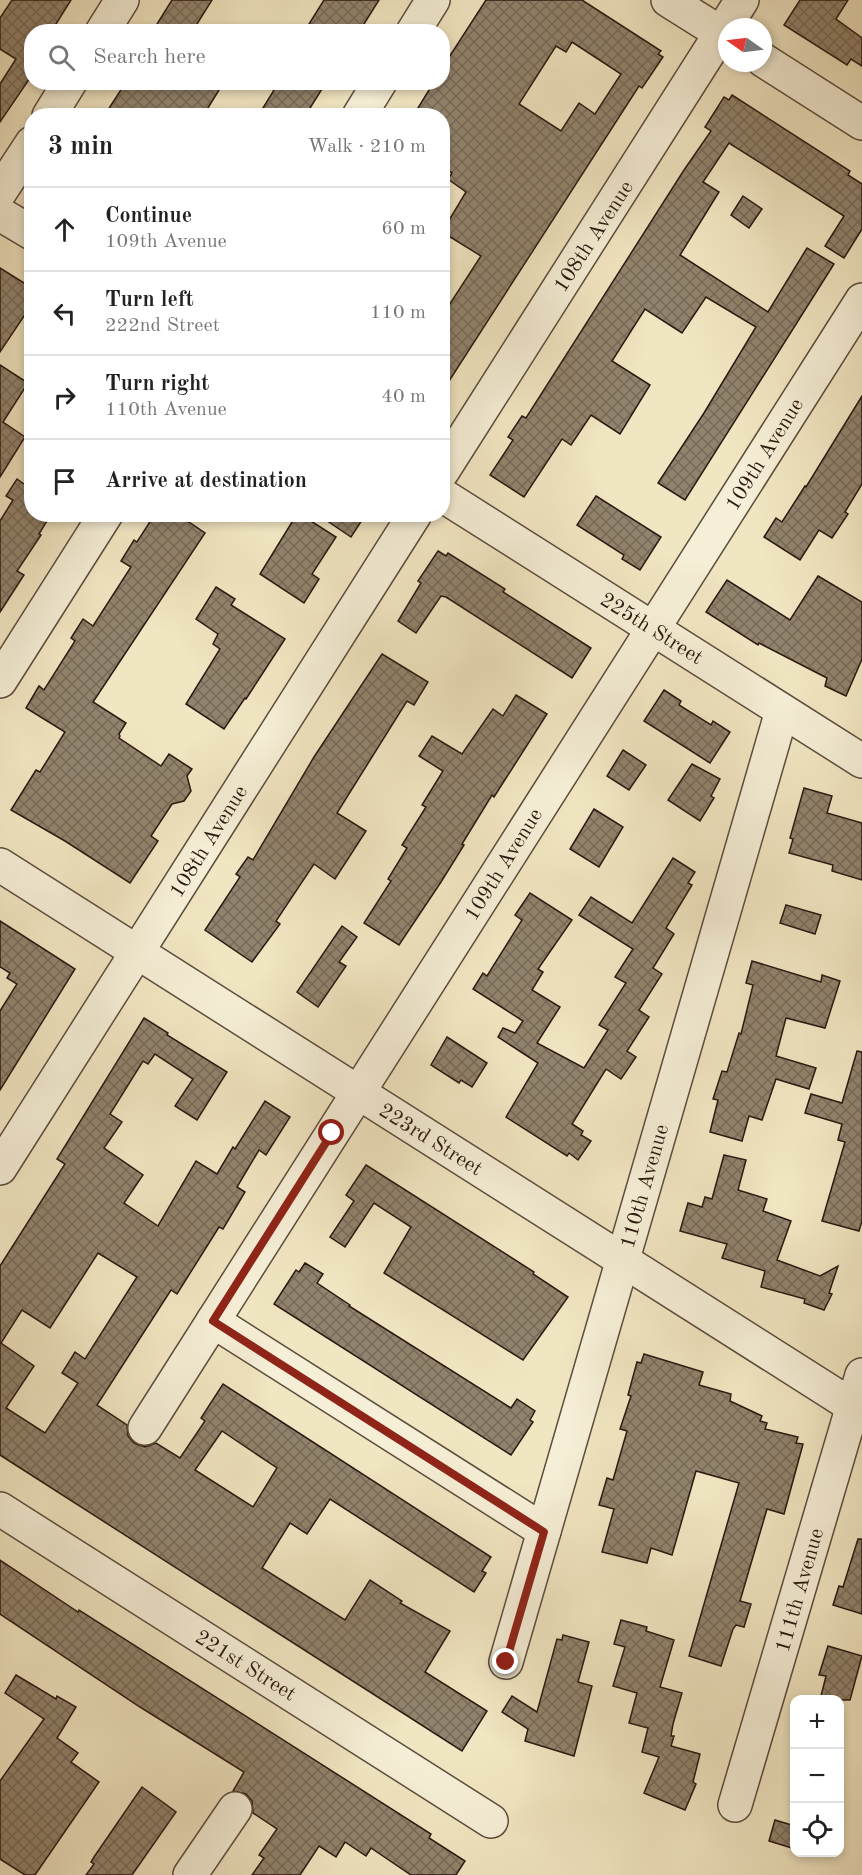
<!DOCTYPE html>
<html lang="en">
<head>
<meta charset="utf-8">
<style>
  :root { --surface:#fff; --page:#f6f6f6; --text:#222; --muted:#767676; --line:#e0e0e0 }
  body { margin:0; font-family:"Old Standard TT",serif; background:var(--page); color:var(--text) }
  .controls { position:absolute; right:18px; bottom:18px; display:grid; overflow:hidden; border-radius:12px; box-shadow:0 3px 9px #0003 }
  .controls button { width:54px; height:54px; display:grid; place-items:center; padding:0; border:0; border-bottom:2px solid var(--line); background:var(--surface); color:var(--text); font:30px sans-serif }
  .compass { position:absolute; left:718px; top:18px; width:54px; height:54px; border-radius:50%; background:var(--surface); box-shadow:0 3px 9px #0003; rotate:284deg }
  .stop { position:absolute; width:18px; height:18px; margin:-14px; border:4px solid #8f2418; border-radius:50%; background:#fff }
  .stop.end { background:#8f2418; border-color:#fff; box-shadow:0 2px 6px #0008 }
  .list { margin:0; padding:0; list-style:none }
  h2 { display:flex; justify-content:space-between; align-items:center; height:78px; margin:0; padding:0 24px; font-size:26px }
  h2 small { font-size:20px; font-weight:400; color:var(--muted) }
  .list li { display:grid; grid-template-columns:39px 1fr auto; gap:18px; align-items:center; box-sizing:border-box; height:84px; padding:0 24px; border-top:2px solid var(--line) }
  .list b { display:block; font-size:22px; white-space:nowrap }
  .list p { margin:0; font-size:20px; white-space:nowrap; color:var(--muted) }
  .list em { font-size:20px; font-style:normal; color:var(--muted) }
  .icon { flex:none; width:33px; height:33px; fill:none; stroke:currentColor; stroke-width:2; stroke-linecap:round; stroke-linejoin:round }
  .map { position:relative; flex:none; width:862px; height:1875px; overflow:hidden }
  .search { position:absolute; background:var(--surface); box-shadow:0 3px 9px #0003; left:24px; top:24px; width:426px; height:66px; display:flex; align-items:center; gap:15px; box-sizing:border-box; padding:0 21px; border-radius:24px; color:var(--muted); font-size:22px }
  .panel { position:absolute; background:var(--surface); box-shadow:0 3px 9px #0003; left:24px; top:108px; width:426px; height:414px; border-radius:24px }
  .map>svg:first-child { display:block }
  .building { fill:url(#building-cross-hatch); stroke:#2a1810; stroke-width:1.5; fill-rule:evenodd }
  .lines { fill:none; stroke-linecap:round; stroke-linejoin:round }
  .minor-casing { stroke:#5c4c3c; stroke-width:36 }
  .minor { stroke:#f6efd7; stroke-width:33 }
  .route { stroke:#8f2418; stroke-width:8 }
  .labels { text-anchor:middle; stroke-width:6; stroke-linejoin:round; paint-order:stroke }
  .street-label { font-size:21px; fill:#2a1810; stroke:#f6efd7 }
</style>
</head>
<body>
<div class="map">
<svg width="862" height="1875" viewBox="0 0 862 1875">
  <defs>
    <pattern id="building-cross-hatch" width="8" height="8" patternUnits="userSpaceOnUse" patternTransform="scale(1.5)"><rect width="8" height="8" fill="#91836d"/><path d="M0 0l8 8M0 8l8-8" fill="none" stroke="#776a58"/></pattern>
  </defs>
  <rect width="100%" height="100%" fill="#f1e6c2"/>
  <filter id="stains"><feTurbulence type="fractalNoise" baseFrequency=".00333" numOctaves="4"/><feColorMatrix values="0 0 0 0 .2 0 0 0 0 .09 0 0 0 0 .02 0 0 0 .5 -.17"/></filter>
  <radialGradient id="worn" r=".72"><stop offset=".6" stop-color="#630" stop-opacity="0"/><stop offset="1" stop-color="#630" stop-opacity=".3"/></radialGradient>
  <g class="building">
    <polygon points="12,0 71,0 51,32 32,32 32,75 0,122 0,84 16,59 0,49 0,18"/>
    <polygon points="172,0 212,0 192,32 152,32"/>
    <polygon points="324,0 379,0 359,32 304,32"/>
    <path d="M486 0H582L661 51 658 54 663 57 642 88 639 86 442 392V316L481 256 442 232 466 192 448 179 452 173 442 166V116H413L434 82H442V68ZM572 42 621 74 595 114 579 103 561 131 519 104 556 46 566 52Z"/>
    <polygon points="800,0 848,0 836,19 862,38 862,66 851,59 847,65 784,25"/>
    <polygon points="126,82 224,82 203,116 104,116"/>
    <polygon points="279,82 312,82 322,89 305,116 258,116"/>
    <polygon points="732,95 850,171 848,175 862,184 862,229 844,258 825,246 844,216 729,143 703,182 719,192 680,255 768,312 807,248 834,264 685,500 658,483 704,413 756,327 706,297 682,333 645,309 612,361 650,385 620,434 591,415 571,445 562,439 524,497 490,475 513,440 508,437 522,416 526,418 684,170 711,131 705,127 724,97 729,100"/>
    <polygon points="743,196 762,209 749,228 731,215"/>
    <polygon points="0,268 32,288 32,304 0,352"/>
    <polygon points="0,365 28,383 3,422 25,437 0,477"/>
    <polygon points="862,396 862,484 845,512 848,514 832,538 819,530 800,560 764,537 776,518 782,522 805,486 806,487"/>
    <polygon points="32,472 32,514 51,514 39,534 41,535 17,571 24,575 0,612 0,521 13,500 6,496 17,479 24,484"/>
    <polygon points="596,496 661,537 640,570 622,559 624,555 577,525"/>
    <polygon points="155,514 177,514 205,533 93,702 126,723 119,734 120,736 119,738 161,766 169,754 192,769 187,776 191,791 184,801 172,804 151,836 158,841 130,883 65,841 11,810 36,770 40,772 65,732 26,708 39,686 44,690 75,641 71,638 83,619 93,626 131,567 121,561 134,540 137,542"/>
    <polygon points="297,514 300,514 336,537 312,574 319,579 304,603 260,574"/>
    <polygon points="317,514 366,514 351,537"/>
    <polygon points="438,551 446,556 448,553 505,589 503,592 591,648 572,678 446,597 441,596 416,633 398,621 421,583 418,581"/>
    <polygon points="818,576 862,602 862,659 846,696 825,686 827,678 759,643 758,645 706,612 727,580 790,620"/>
    <polygon points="216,587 235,599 231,605 285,639 246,699 245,698 224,729 186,704 220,649 213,644 218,634 196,619"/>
    <polygon points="382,654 428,682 414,705 407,701 337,813 366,831 335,879 314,864 276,921 280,924 252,962 205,930 240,877 236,874 248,857 253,860 314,757"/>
    <polygon points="664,690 681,701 679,705 711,725 713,721 730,732 710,763 644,721"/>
    <polygon points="516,695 547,714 494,797 492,795 462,844 464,845 441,882 399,945 364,923 391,881 388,879 407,848 402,845 426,807 422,805 443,771 419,756 432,736 462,754 493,709 503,716"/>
    <polygon points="623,750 646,765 629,790 607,776"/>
    <polygon points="692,764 720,779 711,796 714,798 700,821 668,800"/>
    <polygon points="804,788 832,796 827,813 862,823 862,880 832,871 833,865 789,853 793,839 790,838"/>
    <polygon points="594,809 623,827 599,867 570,849"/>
    <polygon points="673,858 695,872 688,883 692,885 666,928 674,934 653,968 662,974 639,1010 649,1017 627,1051 636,1057 621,1079 606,1069 572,1124 583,1131 581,1135 591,1141 578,1160 569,1153 567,1156 506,1117 538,1063 498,1037 503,1028 515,1033 523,1021 473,989 483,973 487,976 522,920 515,915 530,893 572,920 538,969 543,972 532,990 560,1007 537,1043 584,1068 608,1030 599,1025 626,983 615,977 633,949 579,915 591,897 632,923"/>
    <polygon points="786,905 821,915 815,934 780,923"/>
    <polygon points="0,921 75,969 0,1090 0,1011 17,984 7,978 10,973 0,967"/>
    <polygon points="342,926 357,937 339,962 346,966 318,1007 297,992"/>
    <polygon points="752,961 821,982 822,975 840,981 825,1028 786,1018 776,1056 816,1068 809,1089 776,1079 762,1120 749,1116 742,1141 710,1132 718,1100 713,1099 722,1071 727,1072 739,1033 741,1034 753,985 746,983"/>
    <path d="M144 1018 168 1033 167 1035 227 1072 197 1120 175 1106 193 1079 155 1054 148 1064 143 1061 110 1114 122 1122 104 1148 143 1175 124 1203 158 1226 196 1161 217 1174 233 1147 235 1149 265 1101 290 1117 266 1155 259 1150 237 1187 245 1192 223 1229 219 1227 177 1294 171 1290 97 1405 127 1425 128 1436 134 1443 145 1447 156 1443 180 1458 205 1421 201 1418 223 1384 491 1557 482 1571 486 1573 474 1592 330 1499 307 1534 290 1523 262 1568 345 1620 370 1580 402 1601 400 1603 450 1631 425 1672 487 1711 462 1751 0 1455V1266L65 1164 57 1159ZM98 1253 137 1277 85 1359 75 1352 62 1373 78 1383 45 1433 6 1408 34 1366 1 1343 22 1310 50 1328ZM222 1431 277 1468 253 1507 195 1470Z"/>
    <polygon points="447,1037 487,1063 472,1087 461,1080 459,1083 431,1065"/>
    <polygon points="857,1051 862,1052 862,1221 859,1231 822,1221 845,1142 838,1140 842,1124 805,1113 811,1094 842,1103"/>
    <polygon points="724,1155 746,1160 738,1190 767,1199 763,1211 791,1221 777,1260 820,1276 838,1266 829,1293 832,1294 824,1310 804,1303 805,1299 761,1287 765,1271 722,1258 727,1244 680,1231 688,1203 702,1207 705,1197 712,1199"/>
    <polygon points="366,1165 534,1272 533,1274 568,1297 523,1360 384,1273 411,1227 374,1203 345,1247 330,1237 354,1201 346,1195"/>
    <polygon points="305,1263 323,1274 317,1283 350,1305 349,1306 511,1408 517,1399 535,1411 530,1420 533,1422 511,1455 274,1304 296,1270 299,1272"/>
    <polygon points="644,1354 703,1372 699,1385 731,1394 730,1401 762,1416 760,1421 767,1423 765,1429 798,1437 796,1443 803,1444 784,1514 767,1509 740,1601 751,1604 744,1627 736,1625 733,1629 721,1666 689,1656 739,1483 696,1471 672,1555 651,1548 647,1563 602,1552 614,1509 599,1505 607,1478 613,1480 627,1431 620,1429 631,1396 628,1395 637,1362 641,1363"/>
    <polygon points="858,1539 862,1539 862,1614 833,1605 839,1586 843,1587"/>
    <polygon points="0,1560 78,1612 79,1610 431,1834 429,1838 465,1861 456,1875 411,1875 371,1848 366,1856 345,1842 336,1857 319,1846 300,1875 252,1875 264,1858 259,1855 277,1829 253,1813 252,1801 246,1794 233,1791 244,1772 140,1707 0,1614"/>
    <polygon points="621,1620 647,1627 646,1631 674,1640 660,1687 682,1693 673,1724 671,1736 674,1736 671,1746 700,1754 693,1782 696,1784 685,1810 644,1793 659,1757 642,1752 648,1728 629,1723 637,1693 613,1686 625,1647 614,1644"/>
    <polygon points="563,1635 589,1642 578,1682 592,1686 574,1756 525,1741 528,1729 502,1712 512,1696 537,1712 557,1639 562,1640"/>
    <polygon points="828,1646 862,1656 850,1700 820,1700 826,1676 819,1675"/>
    <polygon points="16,1675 56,1699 57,1696 76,1707 57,1738 78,1753 71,1762 99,1782 35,1875 25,1875 0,1859 0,1781 44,1719 5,1693"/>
    <polygon points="142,1787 176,1812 132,1875 86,1875 94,1864 91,1862 94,1857"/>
    <polygon points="775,1820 795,1826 795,1849 769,1841"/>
  </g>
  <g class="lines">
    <defs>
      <g id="minor">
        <polyline points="668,0 727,37"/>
        <polyline points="102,32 122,0"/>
        <polyline points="413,32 433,0"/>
        <polyline points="763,60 862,123"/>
        <polyline points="49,116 70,82"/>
        <polyline points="359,116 380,82"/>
        <polyline points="0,192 32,143"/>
        <polyline points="0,214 32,233"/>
        <polyline points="442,472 742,0"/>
        <polyline points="442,495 862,761"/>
        <polyline points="0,681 106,514"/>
        <polyline points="0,865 862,1412"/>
        <polyline points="0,1168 415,514"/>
        <polyline points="213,1321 544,1531"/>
        <polyline points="145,1428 862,300"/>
        <polyline points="0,1509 491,1821"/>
        <polyline points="506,1662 782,711"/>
        <polyline points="735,1805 862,1375"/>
        <polyline points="190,1875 235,1809"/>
      </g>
    </defs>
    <use href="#minor" class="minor-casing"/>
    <use href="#minor" class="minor"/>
  </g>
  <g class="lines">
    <polyline class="route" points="332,1133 213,1321 544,1532 506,1662"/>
  </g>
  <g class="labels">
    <g class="street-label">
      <text transform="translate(593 236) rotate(-57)" y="7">108th Avenue</text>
      <text transform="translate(764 454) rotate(-58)" y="7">109th Avenue</text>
      <text transform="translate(652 628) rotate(32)" y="7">225th Street</text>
      <text transform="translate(208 841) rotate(-58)" y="7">108th Avenue</text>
      <text transform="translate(503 864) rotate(-58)" y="7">109th Avenue</text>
      <text transform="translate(431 1139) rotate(32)" y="7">223rd Street</text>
      <text transform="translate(644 1186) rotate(-74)" y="7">110th Avenue</text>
      <text transform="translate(799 1590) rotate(-74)" y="7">111th Avenue</text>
      <text transform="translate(246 1665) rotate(32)" y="7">221st Street</text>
    </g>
  </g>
  <rect width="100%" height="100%" filter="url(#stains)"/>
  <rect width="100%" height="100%" fill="url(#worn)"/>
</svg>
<div class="controls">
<button>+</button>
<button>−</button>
<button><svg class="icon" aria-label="locate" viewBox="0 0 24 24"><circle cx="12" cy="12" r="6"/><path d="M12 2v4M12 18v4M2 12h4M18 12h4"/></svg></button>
</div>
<svg class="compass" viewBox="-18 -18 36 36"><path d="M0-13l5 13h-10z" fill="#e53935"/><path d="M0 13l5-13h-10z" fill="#767676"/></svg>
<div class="stop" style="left:332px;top:1133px"></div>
<div class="stop end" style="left:506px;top:1662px"></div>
<div class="search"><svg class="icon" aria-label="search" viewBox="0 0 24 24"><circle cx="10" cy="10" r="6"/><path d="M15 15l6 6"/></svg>Search here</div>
<section class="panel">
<h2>3 min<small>Walk · 210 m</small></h2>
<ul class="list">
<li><svg class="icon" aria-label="ahead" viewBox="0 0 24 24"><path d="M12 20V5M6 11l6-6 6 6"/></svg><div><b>Continue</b><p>109th Avenue</p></div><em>60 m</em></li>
<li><svg class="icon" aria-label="left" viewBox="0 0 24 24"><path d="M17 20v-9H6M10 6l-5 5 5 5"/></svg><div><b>Turn left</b><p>222nd Street</p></div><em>110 m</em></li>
<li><svg class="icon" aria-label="right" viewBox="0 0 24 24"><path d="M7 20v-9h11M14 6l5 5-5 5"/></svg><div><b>Turn right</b><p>110th Avenue</p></div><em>40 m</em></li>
<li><svg class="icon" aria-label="arrive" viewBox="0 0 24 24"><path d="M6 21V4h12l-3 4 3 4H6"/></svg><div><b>Arrive at destination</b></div></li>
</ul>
</section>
</div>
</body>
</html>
